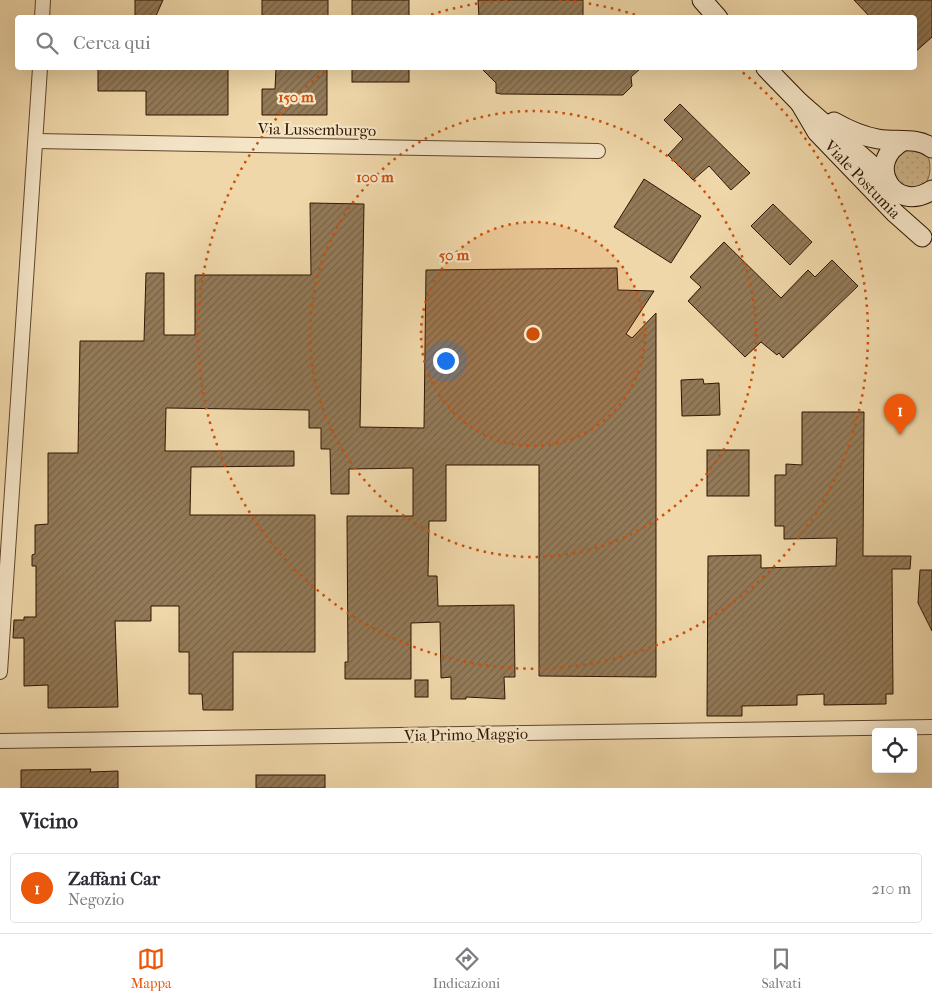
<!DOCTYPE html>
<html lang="it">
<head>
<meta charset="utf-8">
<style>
  :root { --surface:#fff; --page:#f7f7f7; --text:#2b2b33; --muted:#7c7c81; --line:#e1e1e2; --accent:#ea580c }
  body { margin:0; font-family:"IM FELL French Canon",serif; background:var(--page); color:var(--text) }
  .controls { position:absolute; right:15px; bottom:15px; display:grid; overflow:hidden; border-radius:5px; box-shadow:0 5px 20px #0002 }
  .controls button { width:45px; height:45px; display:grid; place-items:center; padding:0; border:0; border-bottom:1px solid var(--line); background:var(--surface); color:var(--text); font:25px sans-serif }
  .you { position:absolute; left:445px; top:360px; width:18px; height:18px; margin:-12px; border:4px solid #fff; border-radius:50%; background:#1a73e8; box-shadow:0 0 0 8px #1a73e833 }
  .badge { display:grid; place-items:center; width:32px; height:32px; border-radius:50%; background:var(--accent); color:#fff; font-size:16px; font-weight:700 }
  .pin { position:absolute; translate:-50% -41px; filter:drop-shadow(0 1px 2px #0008) }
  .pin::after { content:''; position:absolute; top:26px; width:18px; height:15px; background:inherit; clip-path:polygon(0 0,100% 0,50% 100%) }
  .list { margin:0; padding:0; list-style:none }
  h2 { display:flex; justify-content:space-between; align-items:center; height:65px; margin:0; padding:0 20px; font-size:21px }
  h2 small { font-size:16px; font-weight:400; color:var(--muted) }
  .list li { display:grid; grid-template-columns:32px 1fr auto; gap:15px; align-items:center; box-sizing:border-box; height:70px; margin:0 10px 10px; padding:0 10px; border:1px solid var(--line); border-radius:5px }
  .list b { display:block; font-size:19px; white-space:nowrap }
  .list p { margin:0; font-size:16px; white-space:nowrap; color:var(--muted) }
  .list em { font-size:16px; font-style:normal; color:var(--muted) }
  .icon { flex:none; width:28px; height:28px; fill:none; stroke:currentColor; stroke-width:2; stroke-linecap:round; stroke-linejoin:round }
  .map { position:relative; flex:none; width:932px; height:788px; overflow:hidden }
  .search { position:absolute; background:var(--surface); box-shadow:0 5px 20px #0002; left:15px; right:15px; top:15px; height:55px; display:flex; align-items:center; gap:12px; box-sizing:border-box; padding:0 18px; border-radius:5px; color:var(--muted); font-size:19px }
  .sheet { height:145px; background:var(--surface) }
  nav { display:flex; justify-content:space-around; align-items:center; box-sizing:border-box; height:70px; border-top:1px solid var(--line); background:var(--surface); font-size:14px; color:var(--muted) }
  nav a { display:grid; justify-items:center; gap:2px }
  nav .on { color:var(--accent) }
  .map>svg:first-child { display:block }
  .grass { fill:url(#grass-dots); stroke:#806646 }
  .building { fill:url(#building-hatch); stroke:#301501 }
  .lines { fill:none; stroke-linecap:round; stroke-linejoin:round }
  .street-casing { stroke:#60462b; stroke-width:16 }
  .secondary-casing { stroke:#301501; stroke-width:21 }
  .street { stroke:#f5e5c7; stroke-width:14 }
  .secondary { stroke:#f5e5c7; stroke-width:19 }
  .ring { fill:none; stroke:#cc4f0a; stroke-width:2.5; stroke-dasharray:2.5 5 }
  .labels { text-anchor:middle; stroke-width:4.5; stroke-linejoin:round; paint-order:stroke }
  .street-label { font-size:16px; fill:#301501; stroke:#f5e5c7 }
  .centre { fill:#cc4f0a; stroke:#f5e5c7; stroke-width:2.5 }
  .ring-label { font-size:15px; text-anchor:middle; font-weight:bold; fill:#cc4f0a; stroke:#f5e5c7; stroke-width:4.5; stroke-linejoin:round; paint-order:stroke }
</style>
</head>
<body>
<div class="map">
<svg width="932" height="788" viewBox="0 0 932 788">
  <defs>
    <pattern id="grass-dots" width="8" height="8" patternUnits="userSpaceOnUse" patternTransform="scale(1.25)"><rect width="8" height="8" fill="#cfb68c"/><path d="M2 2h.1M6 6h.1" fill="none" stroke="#b29c77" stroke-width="1.8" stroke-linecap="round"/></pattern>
    <pattern id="building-hatch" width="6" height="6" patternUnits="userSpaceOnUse" patternTransform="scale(1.25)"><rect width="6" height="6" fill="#937a58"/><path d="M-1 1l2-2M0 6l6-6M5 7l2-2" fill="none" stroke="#786346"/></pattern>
  </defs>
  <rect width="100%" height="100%" fill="#efd7a9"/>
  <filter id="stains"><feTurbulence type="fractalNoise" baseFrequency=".004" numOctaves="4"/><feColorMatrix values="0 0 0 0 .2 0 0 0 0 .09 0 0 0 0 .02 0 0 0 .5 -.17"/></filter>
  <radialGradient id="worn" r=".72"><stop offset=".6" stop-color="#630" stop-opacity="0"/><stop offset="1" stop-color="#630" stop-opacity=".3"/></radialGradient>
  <path class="grass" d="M903 149 926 152C932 162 932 183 920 187 914 188 908 187 903 187L892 175V161Z"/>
  <g class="building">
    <polygon points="135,0 163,0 155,18 135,18"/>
    <rect x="262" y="0" width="66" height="18"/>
    <rect x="352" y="0" width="57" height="18"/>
    <polygon points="478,0 583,0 583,18 479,18"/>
    <polygon points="854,0 932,0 932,37 914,53 914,18 871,18"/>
    <polygon points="98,68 228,68 228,115 146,115 146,91 98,91"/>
    <polygon points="276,68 327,68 327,115 262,115 262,89 275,89"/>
    <rect x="352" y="68" width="57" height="14"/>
    <polygon points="481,68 641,68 631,77 632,86 623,95 615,95 501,94 496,93 496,83"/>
    <polygon points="680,104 750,173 731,190 709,166 693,180 668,155 683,139 664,120"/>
    <polygon points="644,179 701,216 671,263 614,227"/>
    <polygon points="310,203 364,204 360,427 424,428 426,270 617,268 618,290 654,291 626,334 632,338 656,313 656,677 539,676 539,465 446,465 446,521 429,521 428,576 437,576 438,606 514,605 515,677 504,677 505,699 466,697 466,699 451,699 451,677 441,678 440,622 411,623 411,679 345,679 345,662 348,662 347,516 413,516 413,468 349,469 349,494 331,494 330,449 321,449 321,428 309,428 309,410 166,408 165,451 294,451 294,466 191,467 190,515 315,515 315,652 233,652 233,710 203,710 202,694 189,694 189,652 179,652 179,606 151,606 151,621 115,621 118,707 48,708 48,685 24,686 24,638 13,638 14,620 24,620 24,617 36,617 36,566 32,566 32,555 35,554 35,525 48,524 48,453 78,453 80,341 144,341 146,273 164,273 164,335 195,335 195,275 311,275"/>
    <polygon points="773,204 812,242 790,265 751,226"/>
    <polygon points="724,242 781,298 808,270 815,277 832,260 858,286 783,358 779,353 777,355 761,342 745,357 688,301 701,287 690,277"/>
    <polygon points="703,379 704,384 719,383 720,415 682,416 681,380"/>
    <polygon points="802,412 864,412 863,556 911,556 910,569 892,569 893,694 886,694 886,704 824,705 824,694 797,695 797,705 742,706 742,716 707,716 708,556 761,555 761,568 836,566 837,538 784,539 784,526 775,526 775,475 786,475 786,464 802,465"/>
    <rect x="707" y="450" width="42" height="46"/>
    <polygon points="920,570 932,570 932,631 918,603"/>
    <rect x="415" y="680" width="13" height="17"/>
    <polygon points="91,769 90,772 118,771 118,788 21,788 21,770"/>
    <rect x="256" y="775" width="69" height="13"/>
  </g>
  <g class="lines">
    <defs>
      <g id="street">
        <polyline points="42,18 43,0"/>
        <polyline points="36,141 598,151"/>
        <polyline points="0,672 40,68"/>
        <polyline points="0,741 932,727"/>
      </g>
      <g id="secondary">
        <polyline points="702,0 718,18"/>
        <polyline points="766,68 800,103 885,177"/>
        <polyline points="800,103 817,132 895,213 922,237"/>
        <path d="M834 122C848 130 861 136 878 139 897 142 917 137 932 148"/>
        <path d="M903 141C863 163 894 215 932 190"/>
      </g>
    </defs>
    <use href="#street" class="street-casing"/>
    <use href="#secondary" class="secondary-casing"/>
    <use href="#street" class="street"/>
    <use href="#secondary" class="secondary"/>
  </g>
  <circle cx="533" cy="334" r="112" fill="#cc4f0a" fill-opacity=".12"/>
  <g class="ring">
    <circle cx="533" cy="334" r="112"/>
    <circle cx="533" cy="334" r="223"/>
    <path d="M424 17A335 335 0 0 1 507 0M559 0A335 335 0 0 1 642 17M737 68A335 335 0 1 1 329 68"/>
  </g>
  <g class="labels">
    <g class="street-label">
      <text transform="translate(317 129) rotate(1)" y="6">Via Lussemburgo</text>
      <text transform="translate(863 179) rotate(46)" y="6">Viale Postumia</text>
      <text transform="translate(466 734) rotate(-1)" y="6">Via Primo Maggio</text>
    </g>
  </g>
  <circle cx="533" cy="334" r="8" class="centre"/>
  <g class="ring-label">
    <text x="296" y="102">150 m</text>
    <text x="375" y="182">100 m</text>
    <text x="454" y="260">50 m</text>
  </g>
  <rect width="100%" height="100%" filter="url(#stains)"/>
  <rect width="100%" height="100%" fill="url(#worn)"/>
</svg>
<div class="controls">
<button><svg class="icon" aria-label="locate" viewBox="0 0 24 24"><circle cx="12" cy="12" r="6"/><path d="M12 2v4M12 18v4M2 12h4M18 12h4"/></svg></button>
</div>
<div class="you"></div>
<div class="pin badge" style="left:900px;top:435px">1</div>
<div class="search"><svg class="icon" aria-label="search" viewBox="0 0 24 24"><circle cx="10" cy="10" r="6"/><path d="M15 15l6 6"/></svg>Cerca qui</div>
</div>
<section class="sheet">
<h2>Vicino<small></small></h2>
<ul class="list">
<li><span class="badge">1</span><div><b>Zaffani Car</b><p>Negozio</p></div><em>210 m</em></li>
</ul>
</section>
<nav>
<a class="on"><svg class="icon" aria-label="map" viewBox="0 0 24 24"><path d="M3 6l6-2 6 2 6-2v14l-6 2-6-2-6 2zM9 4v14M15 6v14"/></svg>Mappa</a>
<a><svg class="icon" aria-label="directions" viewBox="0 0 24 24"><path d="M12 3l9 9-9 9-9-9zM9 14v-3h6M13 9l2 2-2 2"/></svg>Indicazioni</a>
<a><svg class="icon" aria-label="saved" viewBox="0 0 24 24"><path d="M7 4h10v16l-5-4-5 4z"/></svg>Salvati</a>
</nav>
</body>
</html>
